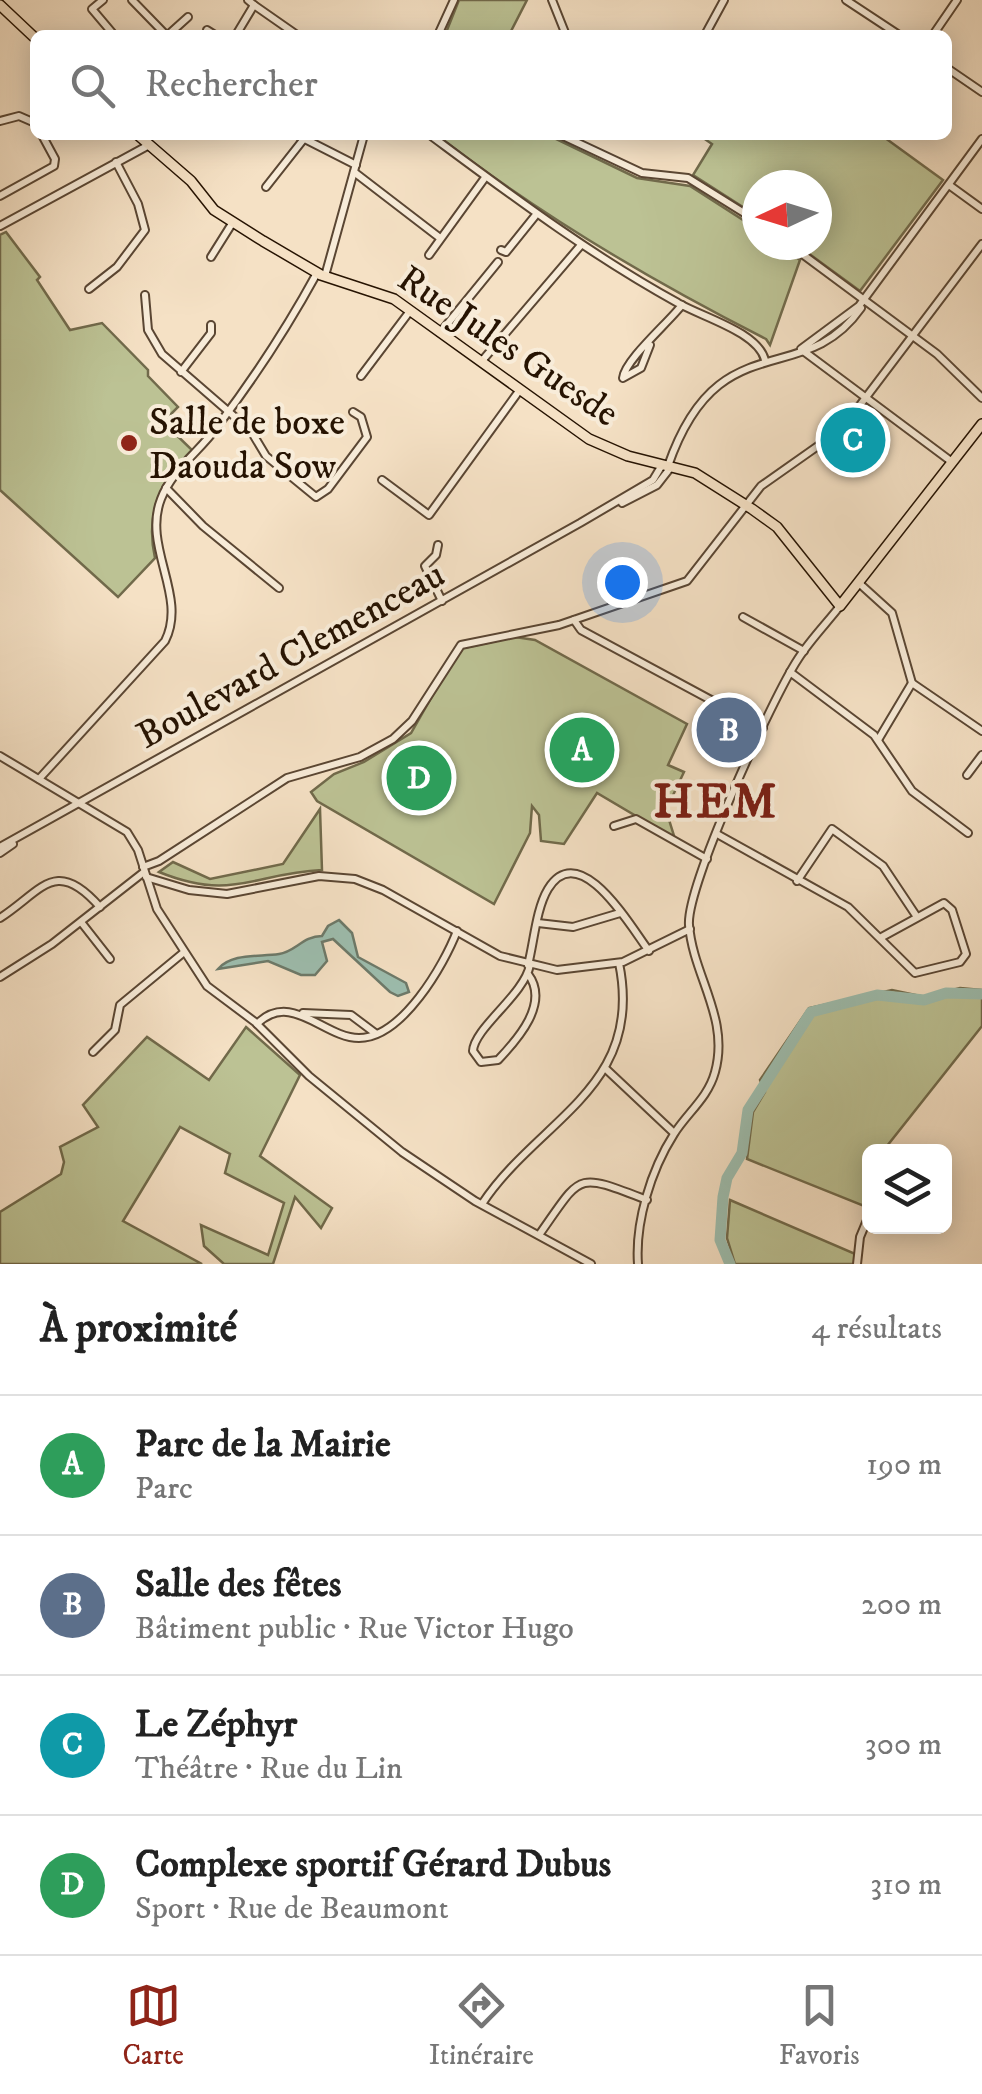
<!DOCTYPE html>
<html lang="fr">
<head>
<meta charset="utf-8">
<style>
  :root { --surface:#fff; --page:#f2f2f2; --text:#222; --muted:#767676; --line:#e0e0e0; --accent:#8f2418 }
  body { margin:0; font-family:"IM FELL DW Pica",serif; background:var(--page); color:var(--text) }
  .controls { position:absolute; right:30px; bottom:30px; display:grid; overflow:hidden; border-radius:15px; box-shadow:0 5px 25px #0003 }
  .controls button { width:90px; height:90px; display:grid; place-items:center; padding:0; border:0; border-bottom:2px solid var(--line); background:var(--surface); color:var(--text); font:50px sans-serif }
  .compass { position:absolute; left:742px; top:170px; width:90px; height:90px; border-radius:50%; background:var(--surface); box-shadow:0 5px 25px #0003; rotate:266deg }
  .you { position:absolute; left:622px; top:582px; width:35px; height:35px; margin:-25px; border:8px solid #fff; border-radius:50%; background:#1a73e8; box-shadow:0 0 0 15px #1a73e833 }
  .badge { display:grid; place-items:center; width:65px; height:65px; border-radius:50%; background:var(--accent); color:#fff; font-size:32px; font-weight:700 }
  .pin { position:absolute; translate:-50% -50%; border:5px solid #fff; box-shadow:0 2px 10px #0006 }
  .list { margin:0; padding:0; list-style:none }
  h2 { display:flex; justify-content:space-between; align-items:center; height:130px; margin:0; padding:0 40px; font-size:42px }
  h2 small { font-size:32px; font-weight:400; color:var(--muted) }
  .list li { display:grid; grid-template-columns:65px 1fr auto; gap:30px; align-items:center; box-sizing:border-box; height:140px; padding:0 40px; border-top:2px solid var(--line) }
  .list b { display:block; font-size:38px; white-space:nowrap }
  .list p { margin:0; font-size:32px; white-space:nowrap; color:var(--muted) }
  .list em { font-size:32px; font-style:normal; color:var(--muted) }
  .icon { flex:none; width:55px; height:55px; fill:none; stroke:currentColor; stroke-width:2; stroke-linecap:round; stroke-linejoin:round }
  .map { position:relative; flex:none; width:982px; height:1264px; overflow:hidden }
  .search { position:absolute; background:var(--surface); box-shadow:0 5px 25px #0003; left:30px; right:30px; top:30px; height:110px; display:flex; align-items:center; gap:25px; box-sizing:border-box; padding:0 35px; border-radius:15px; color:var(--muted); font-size:38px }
  .sheet { height:690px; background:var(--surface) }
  nav { display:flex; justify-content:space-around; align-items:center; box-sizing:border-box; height:140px; border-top:2px solid var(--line); background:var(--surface); font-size:28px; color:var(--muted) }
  nav a { display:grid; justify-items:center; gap:5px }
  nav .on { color:var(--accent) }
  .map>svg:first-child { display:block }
  .green { fill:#bcc294; stroke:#716a4b; stroke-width:2.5 }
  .water { fill:#9dbeaf; stroke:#6d7a6a; stroke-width:2.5 }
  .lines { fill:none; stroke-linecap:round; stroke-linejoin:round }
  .river { stroke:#9dbeaf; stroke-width:11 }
  .minor-casing { stroke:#5a4633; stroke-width:10 }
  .major-casing { stroke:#261302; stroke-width:12 }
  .minor { stroke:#f8ecd9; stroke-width:6 }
  .major { stroke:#f5e1c5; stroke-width:9 }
  .poi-dot { fill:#8f2418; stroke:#f8ecd9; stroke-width:4 }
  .labels { text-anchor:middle; stroke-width:8; stroke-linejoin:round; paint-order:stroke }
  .street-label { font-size:38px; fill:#261302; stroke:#f8ecd9 }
  .poi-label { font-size:38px; fill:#261302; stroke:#f8ecd9; text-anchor:start }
  .district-label { font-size:48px; font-weight:bold; letter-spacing:2.5px; fill:#7a1f14; stroke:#f8ecd9 }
</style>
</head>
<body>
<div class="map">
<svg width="982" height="1264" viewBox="0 0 982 1264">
  <rect width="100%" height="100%" fill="#f5e1c5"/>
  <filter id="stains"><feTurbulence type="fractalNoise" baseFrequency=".002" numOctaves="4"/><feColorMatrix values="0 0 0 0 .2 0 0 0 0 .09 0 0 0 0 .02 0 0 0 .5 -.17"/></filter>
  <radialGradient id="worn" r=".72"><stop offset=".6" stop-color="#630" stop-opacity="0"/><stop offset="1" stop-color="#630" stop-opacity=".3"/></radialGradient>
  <g class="green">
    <polygon points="459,0 527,0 509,35 445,35"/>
    <path d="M437 135H548L637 178 690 186 757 229V245H779L800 260 770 345 766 339C650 280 539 215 437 135Z"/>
    <polygon points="699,135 881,135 943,180 860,291 797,245 817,245 817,185 757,185 757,216 693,175 712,144"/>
    <path d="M6 232 40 277 37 280 70 330 102 323 148 370V376L178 407 163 422 192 450C160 482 145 512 155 558L118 597 0 490V235Z"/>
    <polygon points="515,637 535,640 687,724 668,765 684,772 666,810 675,839 597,793 564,844 541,841 539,815 532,806 530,833 494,904 317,801 311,792 334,774 364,762 411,733 459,649"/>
    <path d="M320 809 322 870C254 873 233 902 159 872L173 862 210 879 283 864Z"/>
    <polygon points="960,988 982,990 982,1026 883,1151 870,1152 869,1208 747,1159 753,1112 765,1092 760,1080 809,1008 892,990 925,997"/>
    <polygon points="246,1027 300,1075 260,1156 332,1208 321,1228 295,1197 273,1264 224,1264 204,1246 201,1225 268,1255 284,1203 225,1173 230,1154 180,1127 123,1221 202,1264 0,1264 0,1212 61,1174 64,1162 60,1147 98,1127 83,1105 147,1037 209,1080"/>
    <polygon points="730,1200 860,1256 859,1264 735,1264 727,1238"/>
  </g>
  <path class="water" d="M339 920 352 933 358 957 406 983 409 992 398 996 390 992 333 939 322 942 327 961 315 975H301L268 961 218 969C232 953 258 957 279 954 295 952 303 936 322 936L328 926Z"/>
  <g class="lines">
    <polyline class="river" points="730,1264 720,1240 723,1197 727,1178 742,1153 748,1110 811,1012 877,995 924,1000 946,993 982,994"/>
    <defs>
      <g id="minor">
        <polyline points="103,0 92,9 114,35"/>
        <polyline points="132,0 166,35"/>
        <polyline points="552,0 566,35"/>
        <polyline points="846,0 899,35"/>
        <polyline points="254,5 297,35"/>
        <polyline points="207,30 215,35"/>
        <polyline points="168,35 188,17"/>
        <polyline points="236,35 254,5 248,0"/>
        <polyline points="438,35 454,0"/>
        <polyline points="705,35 724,0"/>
        <polyline points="933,35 957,0"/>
        <polyline points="947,68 982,92"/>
        <polyline points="0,121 19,116 35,123"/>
        <polyline points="297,135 356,165"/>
        <path d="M430 135C511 195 589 254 678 303 702 317 758 332 765 360"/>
        <polyline points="561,135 642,173 688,178 757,221"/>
        <polyline points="354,172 440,238"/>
        <polyline points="949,185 982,209"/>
        <polyline points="266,187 303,140"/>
        <polyline points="0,196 54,166 55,159 42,135"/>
        <polyline points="0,226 149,145"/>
        <polyline points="790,245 937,354 982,398"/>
        <polyline points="501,250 506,252 535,216"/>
        <polyline points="429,255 484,179"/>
        <polyline points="211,257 233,222"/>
        <polyline points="325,276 364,135"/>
        <polyline points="89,289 117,267 145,230 138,204 116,162"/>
        <polyline points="145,295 148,330 162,354 251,431 266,456 316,497 328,489 367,437 361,417 353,412"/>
        <polyline points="440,333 498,262"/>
        <path d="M650 345 641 368 623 378C625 360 667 324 682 305"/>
        <polyline points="801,349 859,306 982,139"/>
        <polyline points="802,350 952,462"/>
        <polyline points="481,362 581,245"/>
        <polyline points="181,372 211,333 211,325"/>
        <polyline points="361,376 410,311"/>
        <path d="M668 466C718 321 803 391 861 308"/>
        <polyline points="382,480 429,515 519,391"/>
        <polyline points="166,488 203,526 279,588"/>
        <polyline points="622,503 657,485 671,467"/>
        <polyline points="438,545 436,555 425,566 442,601"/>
        <polyline points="860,584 892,613 912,683 982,731"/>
        <polyline points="743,617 804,651"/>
        <polyline points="574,620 581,630 763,728"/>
        <polyline points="790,672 874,735 912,791 968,833"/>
        <polyline points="878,740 912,683"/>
        <polyline points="0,756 127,832 138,850 157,909 207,986 255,1022 309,1076 402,1152 475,1201 591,1264"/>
        <polyline points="967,775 982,755"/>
        <path d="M39 779 165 641C188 596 142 547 161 499 172 470 199 452 217 427 255 377 287 328 317 273"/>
        <polyline points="614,826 636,819 707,859"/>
        <polyline points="717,834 848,907 915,973 960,962 966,954 952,910 944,903 880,938"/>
        <polyline points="0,847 580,523 653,480 662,465"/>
        <polyline points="0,853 13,844"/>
        <polyline points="143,867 159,861 287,778 360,757 393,739 412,721 461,645 559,625 687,581 761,486 842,429 982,244"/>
        <polyline points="146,877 189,890 227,894 319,876 355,879 383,890 500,956 557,970 623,962 690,929"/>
        <polyline points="797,881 832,829 883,866 917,917"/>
        <path d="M0 918C42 891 55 856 100 907"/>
        <polyline points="81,922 110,959"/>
        <polyline points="538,923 573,927 620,913"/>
        <path d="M528 965C534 942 536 909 548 889 580 837 632 929 649 951"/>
        <path d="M528 974C550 1003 518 1039 498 1060L481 1062 473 1051C474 1028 524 995 530 965"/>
        <polyline points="0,977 52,944 144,872"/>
        <polyline points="303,1013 351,1015 375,1033"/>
        <path d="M257 1024C291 990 324 1038 359 1038 402 1038 444 965 457 931"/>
        <polyline points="93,1052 115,1030 120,1005 183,953"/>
        <polyline points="606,1069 674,1133"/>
        <path d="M482 1204C538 1119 645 1088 619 963"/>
        <path d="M539 1235C583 1173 574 1172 647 1200"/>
        <path d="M638 1264C635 1222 651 1170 674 1134 687 1113 708 1098 715 1072 730 1018 693 976 689 925 686 886 773 697 798 659 810 640 826 624 840 606"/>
        <polyline points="857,1264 860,1237 870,1213"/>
      </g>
      <g id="major">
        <polyline points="0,5 35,38"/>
        <polyline points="138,135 191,181 214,210 263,241 321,275 394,299 589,439 628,456 695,473 752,509 777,527 840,606 982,424"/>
      </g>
    </defs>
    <use href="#minor" class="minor-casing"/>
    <use href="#major" class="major-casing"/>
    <use href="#minor" class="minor"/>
    <use href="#major" class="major"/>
  </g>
  <circle class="poi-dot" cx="129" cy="443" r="10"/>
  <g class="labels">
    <g class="street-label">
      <text transform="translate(509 345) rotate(34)" y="13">Rue Jules Guesde</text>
      <text transform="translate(290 654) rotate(-29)" y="13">Boulevard Clemenceau</text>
    </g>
    <g class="poi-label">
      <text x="149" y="434">Salle de boxe<tspan x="149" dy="44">Daouda Sow</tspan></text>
    </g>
    <g class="district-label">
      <text x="716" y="817">HEM</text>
    </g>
  </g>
  <rect width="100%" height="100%" filter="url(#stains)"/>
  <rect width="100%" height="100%" fill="url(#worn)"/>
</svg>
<div class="controls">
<button><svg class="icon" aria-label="layers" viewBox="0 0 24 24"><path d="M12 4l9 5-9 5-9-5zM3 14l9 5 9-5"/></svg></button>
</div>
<svg class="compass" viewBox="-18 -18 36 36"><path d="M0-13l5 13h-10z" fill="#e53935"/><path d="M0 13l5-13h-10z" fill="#767676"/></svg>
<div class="you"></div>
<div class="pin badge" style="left:582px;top:750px;background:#2e9e5b">A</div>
<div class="pin badge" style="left:729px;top:730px;background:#5c6f8a">B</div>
<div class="pin badge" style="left:853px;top:440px;background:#0f9aa8">C</div>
<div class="pin badge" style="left:419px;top:778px;background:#2e9e5b">D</div>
<div class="search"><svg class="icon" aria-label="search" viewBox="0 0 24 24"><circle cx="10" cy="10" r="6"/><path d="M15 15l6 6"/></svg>Rechercher</div>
</div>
<section class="sheet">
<h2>À proximité<small>4 résultats</small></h2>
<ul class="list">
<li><span class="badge" style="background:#2e9e5b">A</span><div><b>Parc de la Mairie</b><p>Parc</p></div><em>190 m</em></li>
<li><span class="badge" style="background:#5c6f8a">B</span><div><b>Salle des fêtes</b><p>Bâtiment public · Rue Victor Hugo</p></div><em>200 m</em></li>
<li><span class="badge" style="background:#0f9aa8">C</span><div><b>Le Zéphyr</b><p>Théâtre · Rue du Lin</p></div><em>300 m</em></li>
<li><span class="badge" style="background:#2e9e5b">D</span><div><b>Complexe sportif Gérard Dubus</b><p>Sport · Rue de Beaumont</p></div><em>310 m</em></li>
</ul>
</section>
<nav>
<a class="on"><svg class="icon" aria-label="map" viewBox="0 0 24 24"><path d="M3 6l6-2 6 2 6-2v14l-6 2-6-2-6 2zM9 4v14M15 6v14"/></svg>Carte</a>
<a><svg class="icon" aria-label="directions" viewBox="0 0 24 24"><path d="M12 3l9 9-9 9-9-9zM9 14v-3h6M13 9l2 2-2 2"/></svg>Itinéraire</a>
<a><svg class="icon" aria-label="saved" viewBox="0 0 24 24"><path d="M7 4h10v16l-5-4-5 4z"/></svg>Favoris</a>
</nav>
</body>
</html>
